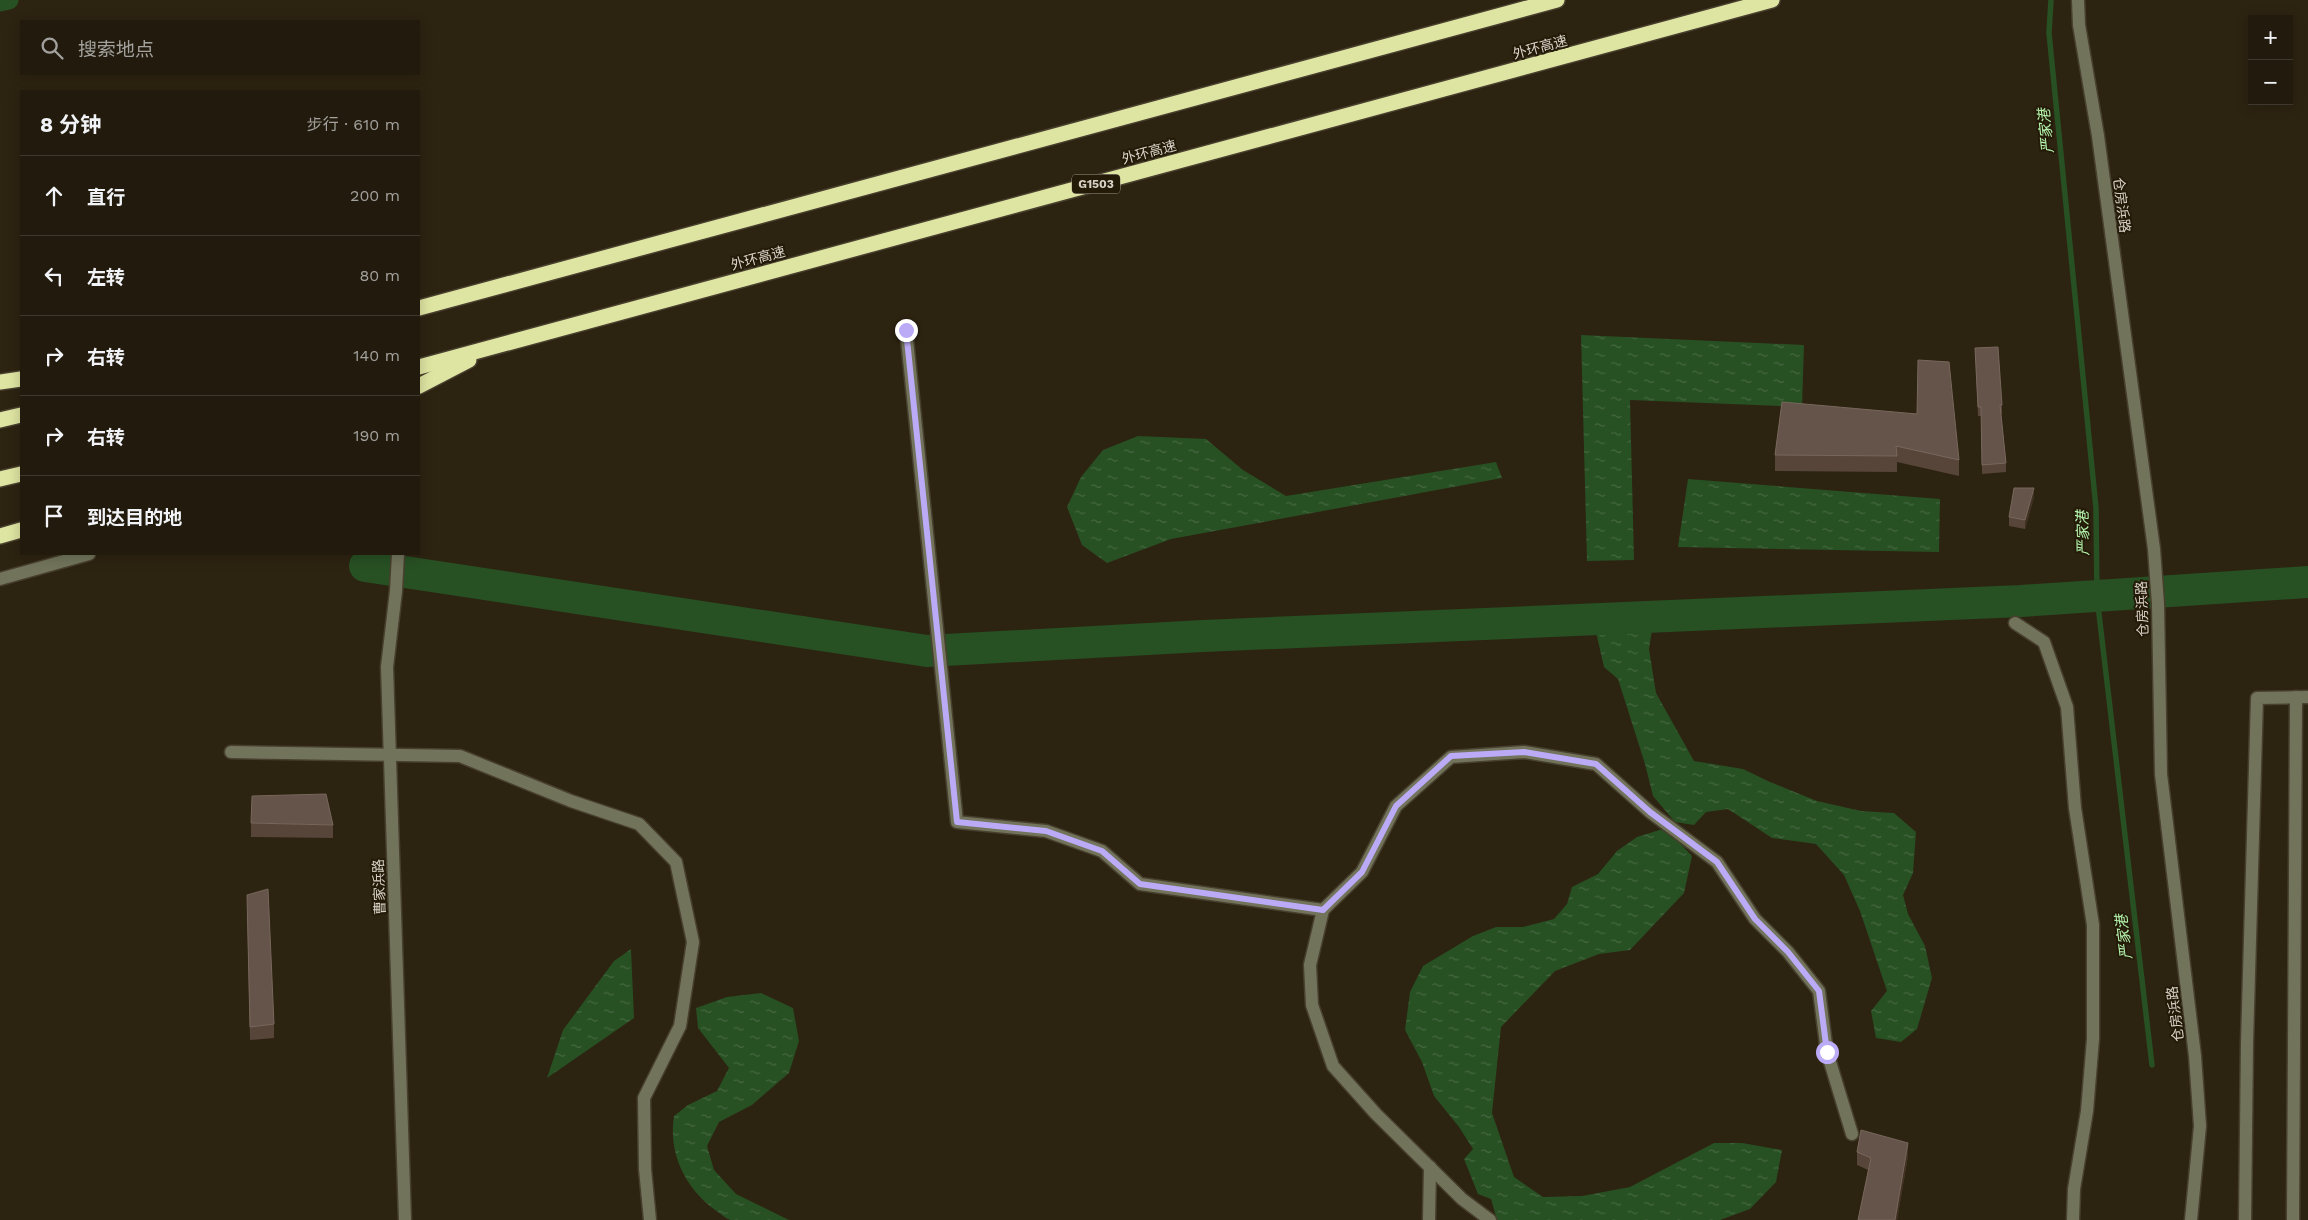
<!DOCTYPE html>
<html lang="zh">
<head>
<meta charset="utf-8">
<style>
  :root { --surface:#221a0d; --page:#2a2316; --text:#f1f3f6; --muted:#a2a19d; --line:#3f382e }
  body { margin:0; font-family:"Work Sans","Noto Sans SC",sans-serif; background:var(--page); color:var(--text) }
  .controls { position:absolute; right:15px; top:15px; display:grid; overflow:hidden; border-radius:0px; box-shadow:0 2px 12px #0003 }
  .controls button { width:45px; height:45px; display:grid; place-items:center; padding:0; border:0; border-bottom:1px solid var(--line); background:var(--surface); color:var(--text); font:25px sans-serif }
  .stop { position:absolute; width:15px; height:15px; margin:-11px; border:4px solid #bbaaf6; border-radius:50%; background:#fff }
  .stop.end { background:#bbaaf6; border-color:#fff; box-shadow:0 1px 5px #0008 }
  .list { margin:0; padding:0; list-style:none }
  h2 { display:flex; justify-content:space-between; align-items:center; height:65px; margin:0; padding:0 20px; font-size:21px }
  h2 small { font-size:16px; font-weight:400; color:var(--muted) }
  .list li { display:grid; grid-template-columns:32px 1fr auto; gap:15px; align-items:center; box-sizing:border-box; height:80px; padding:0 20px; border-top:1px solid var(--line) }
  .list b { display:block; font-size:19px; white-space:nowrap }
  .list em { font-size:16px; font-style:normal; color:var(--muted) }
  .icon { flex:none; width:28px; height:28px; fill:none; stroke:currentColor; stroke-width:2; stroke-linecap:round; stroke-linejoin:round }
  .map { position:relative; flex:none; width:2308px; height:1220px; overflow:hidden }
  .search { position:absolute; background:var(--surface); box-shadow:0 2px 12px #0003; left:20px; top:20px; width:400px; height:55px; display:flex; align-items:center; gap:12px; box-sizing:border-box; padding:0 18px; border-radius:0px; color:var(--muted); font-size:19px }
  .panel { position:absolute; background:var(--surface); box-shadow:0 2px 12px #0003; left:20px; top:90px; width:400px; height:465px; border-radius:0px }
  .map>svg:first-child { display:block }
  .water { fill:url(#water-ripples) }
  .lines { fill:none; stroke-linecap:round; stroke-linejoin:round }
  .stream { stroke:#275023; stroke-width:5.5 }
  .canal { stroke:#275023; stroke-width:19 }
  .river { stroke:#275023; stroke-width:32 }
  .minor-casing { stroke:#483f2e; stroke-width:15 }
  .highway-casing { stroke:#483f2e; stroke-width:18 }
  .minor { stroke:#71745a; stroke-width:12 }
  .highway { stroke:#dee4a1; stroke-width:15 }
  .wall { fill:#57453a }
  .shaded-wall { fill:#403123 }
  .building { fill:#655449; stroke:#77675c }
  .route { stroke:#bbaaf6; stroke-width:6 }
  .labels { text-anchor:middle; stroke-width:4; stroke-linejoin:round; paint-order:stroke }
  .shield { fill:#231a08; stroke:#a29a8d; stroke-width:1 }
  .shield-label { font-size:12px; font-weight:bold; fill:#d8d1c6 }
  .street-label { font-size:14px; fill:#d8d1c6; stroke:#231a08 }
  .water-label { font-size:15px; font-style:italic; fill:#b6f6ae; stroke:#231a08 }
</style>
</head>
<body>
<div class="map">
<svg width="2308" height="1220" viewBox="0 0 2308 1220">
  <defs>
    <pattern id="water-ripples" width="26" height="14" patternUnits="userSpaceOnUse" patternTransform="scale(1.25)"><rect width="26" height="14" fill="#275023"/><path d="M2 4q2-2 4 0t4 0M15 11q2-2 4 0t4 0" fill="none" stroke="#466841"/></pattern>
  </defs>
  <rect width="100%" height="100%" fill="#2d2311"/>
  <g class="water">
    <polygon points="1581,335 1804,345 1802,407 1630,400 1634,560 1587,561"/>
    <polygon points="1138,436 1206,439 1243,470 1286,496 1496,462 1502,478 1171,539 1107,563 1082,545 1067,507 1081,477 1103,450"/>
    <polygon points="1688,479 1940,499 1939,552 1678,547"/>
    <polygon points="1654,617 1649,649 1656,693 1694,761 1743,769 1770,782 1817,801 1861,811 1894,813 1916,832 1913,873 1903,895 1908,914 1925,946 1932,978 1917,1029 1901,1042 1876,1038 1871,1011 1887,991 1860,911 1844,875 1816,844 1772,838 1728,809 1706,812 1694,825 1675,822 1653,796 1645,764 1618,679 1604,667 1593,619"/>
    <polygon points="1666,828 1692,856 1684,893 1630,950 1599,954 1555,971 1501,1027 1492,1113 1514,1177 1543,1197 1582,1196 1630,1187 1714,1143 1742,1143 1782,1150 1776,1182 1750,1209 1720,1220 1497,1220 1491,1199 1478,1194 1464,1159 1473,1149 1459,1127 1434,1096 1422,1062 1405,1030 1410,992 1423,966 1473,936 1496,927 1523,927 1554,919 1567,904 1572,887 1598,874 1617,851 1637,837"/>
    <polygon points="631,949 634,1018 547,1078 563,1030 614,961"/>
    <path d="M761 993 793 1008 799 1041 789 1073 752 1105 719 1122 707 1146 714 1170 736 1194 789 1220C771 1220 749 1220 731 1220 726 1219 720 1213 715 1210 685 1188 668 1153 674 1116L688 1105 717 1091 729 1068 698 1028 696 1008 727 997Z"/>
  </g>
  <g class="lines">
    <polyline class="stream" points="2051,0 2049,33 2096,508 2097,597 2152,1065"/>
    <polyline class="canal" points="0,2 9,0"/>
    <polyline class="river" points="365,566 927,651 1203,636 2021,601 2308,582"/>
    <defs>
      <g id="minor">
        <polyline points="2078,0 2079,25 2098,136 2154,549 2158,604 2161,774 2195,1056 2200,1126 2191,1220"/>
        <polyline points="906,330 957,822 1046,831 1102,851 1140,884 1323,910 1362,872 1396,806 1451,757 1524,752 1596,764 1650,812 1717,862 1755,919 1788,952 1819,991 1827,1052 1852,1134"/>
        <polyline points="398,554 396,591 387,667 405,1220"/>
        <polyline points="0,579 89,554"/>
        <polyline points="2015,623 2044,642 2067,707 2075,808 2093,925 2093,1039 2087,1111 2074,1189 2073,1220"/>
        <polyline points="231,752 460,756 571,801 639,824 676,862 693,942 680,1026 644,1098 645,1169 650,1220"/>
        <polyline points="1323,910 1310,965 1312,1005 1333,1066 1376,1114 1462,1199 1490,1220"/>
        <polyline points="1429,1220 1430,1167"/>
        <polyline points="2245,1220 2247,1043 2257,698 2308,697"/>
        <polyline points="2293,1220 2296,697"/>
      </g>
      <g id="highway">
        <polyline points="419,308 1557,0"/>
        <polyline points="419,367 1772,0"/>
        <polyline points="0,382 21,379"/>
        <polyline points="419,386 469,360"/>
        <polyline points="0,420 21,415"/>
        <polyline points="0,479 21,474"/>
        <polyline points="0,536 21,530"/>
      </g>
    </defs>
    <use href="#minor" class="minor-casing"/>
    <use href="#highway" class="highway-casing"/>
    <use href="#minor" class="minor"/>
    <use href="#highway" class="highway"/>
  </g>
  <g class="wall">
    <polygon points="1975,348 2002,405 2002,414 2001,414 2006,463 2006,472 1982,474 1981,416 1978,416"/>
    <polygon points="1782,402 1959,460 1959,476 1897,462 1897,472 1775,471 1775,455"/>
    <polygon points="2034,497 2025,529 2009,526 2009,517"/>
    <polygon points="251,823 333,825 333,838 251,837"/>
    <polygon points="247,909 274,1024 274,1038 250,1040"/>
    <polygon points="1857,1152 1908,1156 1897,1220 1858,1220 1868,1170 1857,1165"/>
  </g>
  <g class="shaded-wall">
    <polygon points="2034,488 2034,497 2025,529 2025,520"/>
    <polygon points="1908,1143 1908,1156 1897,1220 1895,1220"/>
  </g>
  <g class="building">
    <polygon points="1998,347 2002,405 2000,405 2006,463 1982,465 1981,407 1978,407 1975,348"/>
    <polygon points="1918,360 1949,362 1959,460 1896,446 1897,456 1775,455 1782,402 1917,414"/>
    <polygon points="2014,488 2034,488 2025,520 2009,517"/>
    <polygon points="326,794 333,825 251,823 252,796"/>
    <polygon points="268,889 274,1024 250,1027 247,895"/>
    <polygon points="1861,1130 1908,1143 1895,1220 1858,1220 1871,1158 1857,1152"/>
  </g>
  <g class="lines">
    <polyline class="route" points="906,330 957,822 1046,831 1102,851 1140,884 1323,910 1362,872 1396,806 1451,756 1524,752 1596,764 1650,812 1717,862 1755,919 1788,952 1819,991 1827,1052"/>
  </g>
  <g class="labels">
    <rect class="shield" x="1072" y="174.5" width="48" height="19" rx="4"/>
    <g class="shield-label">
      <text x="1096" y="188">G1503</text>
    </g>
    <g class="street-label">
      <text transform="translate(1540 47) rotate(-15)" y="5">外环高速</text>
      <text transform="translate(1149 152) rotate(-15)" y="5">外环高速</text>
      <text transform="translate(2122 205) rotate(83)" y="5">仓房浜路</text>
      <text transform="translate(758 258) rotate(-15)" y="5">外环高速</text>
      <text transform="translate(2142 609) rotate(-92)" y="5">仓房浜路</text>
      <text transform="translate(379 887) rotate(-92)" y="5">曹家浜路</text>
      <text transform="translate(2175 1014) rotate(-97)" y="5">仓房浜路</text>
    </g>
    <g class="water-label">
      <text transform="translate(2046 131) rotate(-96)" y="5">严家港</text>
      <text transform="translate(2083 533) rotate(-91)" y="5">严家港</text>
      <text transform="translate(2124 937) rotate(-97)" y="5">严家港</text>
    </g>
  </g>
</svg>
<div class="controls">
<button>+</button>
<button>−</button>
</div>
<div class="stop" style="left:1827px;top:1052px"></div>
<div class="stop end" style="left:906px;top:330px"></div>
<div class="search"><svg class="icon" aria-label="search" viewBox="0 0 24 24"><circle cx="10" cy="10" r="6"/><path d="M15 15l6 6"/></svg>搜索地点</div>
<section class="panel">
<h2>8 分钟<small>步行 · 610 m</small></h2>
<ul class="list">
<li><svg class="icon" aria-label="ahead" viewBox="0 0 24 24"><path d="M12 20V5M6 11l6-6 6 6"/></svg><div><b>直行</b></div><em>200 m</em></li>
<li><svg class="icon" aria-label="left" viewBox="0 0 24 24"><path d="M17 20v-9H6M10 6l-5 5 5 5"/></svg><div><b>左转</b></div><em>80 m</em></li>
<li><svg class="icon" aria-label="right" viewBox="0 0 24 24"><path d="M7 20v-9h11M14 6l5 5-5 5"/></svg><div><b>右转</b></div><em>140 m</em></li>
<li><svg class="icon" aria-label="right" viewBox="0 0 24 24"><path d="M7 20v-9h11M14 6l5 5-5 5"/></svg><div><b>右转</b></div><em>190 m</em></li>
<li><svg class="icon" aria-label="arrive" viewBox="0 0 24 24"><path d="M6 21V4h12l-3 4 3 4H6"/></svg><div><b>到达目的地</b></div></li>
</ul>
</section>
</div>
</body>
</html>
